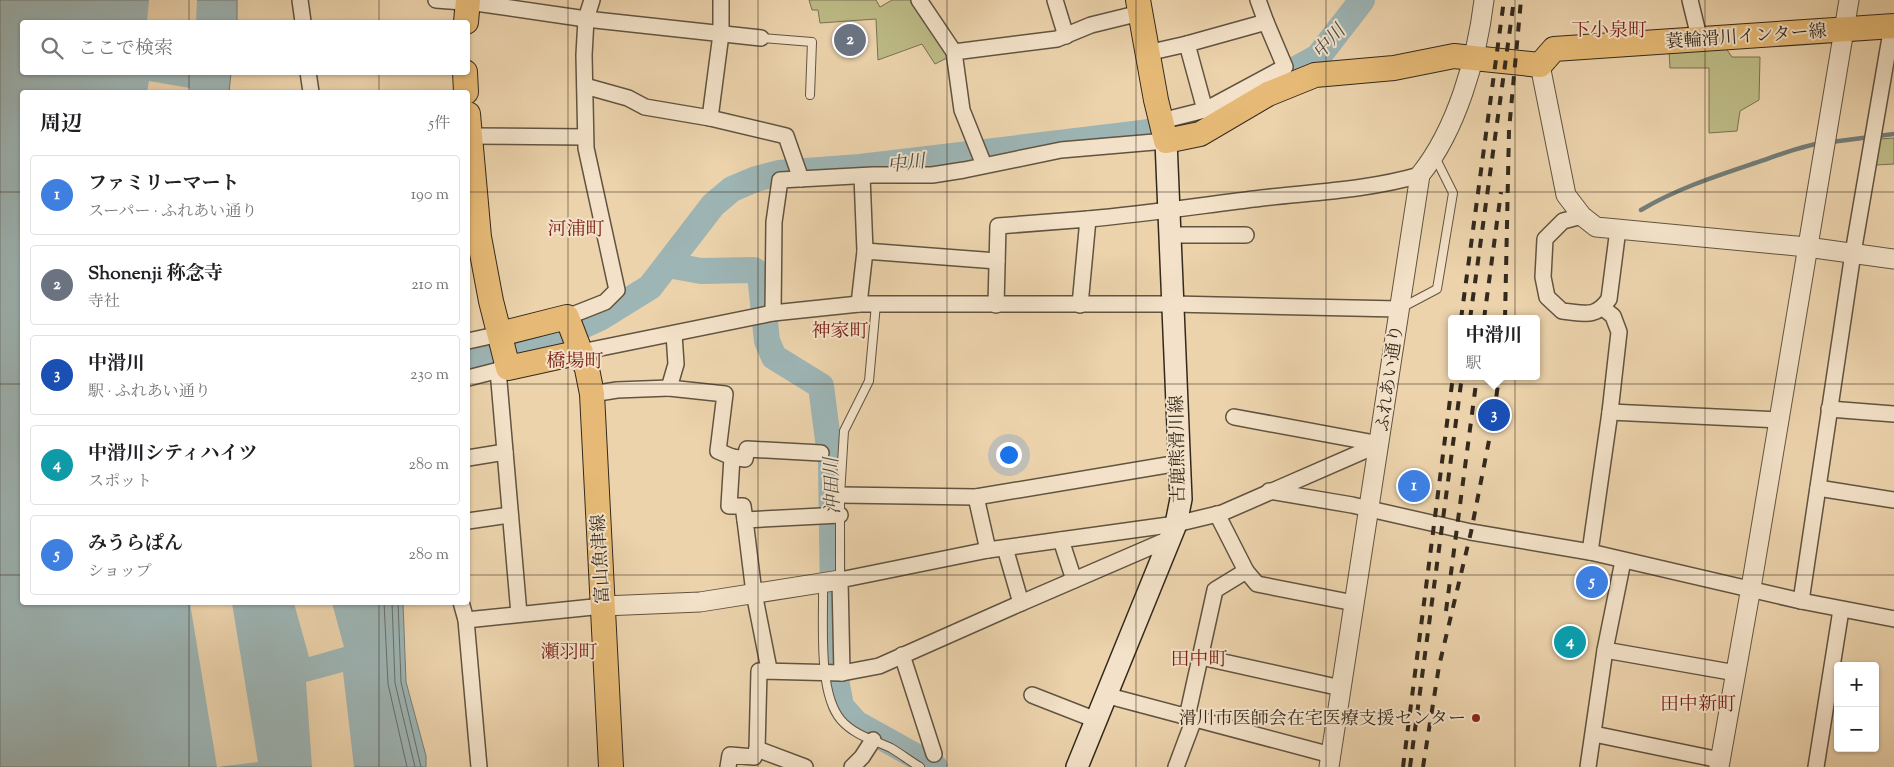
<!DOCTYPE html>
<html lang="ja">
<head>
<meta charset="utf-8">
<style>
  :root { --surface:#fff; --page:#f2f2f2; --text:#202124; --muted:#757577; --line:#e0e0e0; --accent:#0b8043 }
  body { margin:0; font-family:"Sorts Mill Goudy","Noto Serif JP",serif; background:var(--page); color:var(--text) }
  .controls { position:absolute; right:15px; bottom:15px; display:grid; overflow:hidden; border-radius:5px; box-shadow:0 1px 4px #0004 }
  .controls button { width:45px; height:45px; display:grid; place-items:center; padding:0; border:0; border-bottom:1px solid var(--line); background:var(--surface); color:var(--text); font:25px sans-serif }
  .you { position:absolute; left:1008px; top:454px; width:18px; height:18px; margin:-12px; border:4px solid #fff; border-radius:50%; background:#1a73e8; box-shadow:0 0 0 8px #1a73e833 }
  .badge { display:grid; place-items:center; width:32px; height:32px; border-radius:50%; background:var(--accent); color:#fff; font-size:16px; font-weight:700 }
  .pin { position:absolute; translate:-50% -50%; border:2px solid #fff; box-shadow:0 1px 5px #0006 }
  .popup { position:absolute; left:1448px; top:315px; width:92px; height:65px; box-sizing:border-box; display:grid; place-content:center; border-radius:5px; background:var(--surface); filter:drop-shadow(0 1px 4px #0005); font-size:16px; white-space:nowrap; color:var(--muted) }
  .popup b { font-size:19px; color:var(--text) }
  .popup::after { content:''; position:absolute; left:50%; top:100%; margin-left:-10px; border:10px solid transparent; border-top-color:var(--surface) }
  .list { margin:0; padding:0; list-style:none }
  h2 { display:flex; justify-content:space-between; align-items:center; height:65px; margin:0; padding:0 20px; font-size:21px }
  h2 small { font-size:16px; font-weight:400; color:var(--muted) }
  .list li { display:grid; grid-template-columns:32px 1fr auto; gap:15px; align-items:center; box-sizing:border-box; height:80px; margin:0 10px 10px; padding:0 10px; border:1px solid var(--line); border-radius:5px }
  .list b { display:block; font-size:19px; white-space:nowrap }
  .list p { margin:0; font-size:16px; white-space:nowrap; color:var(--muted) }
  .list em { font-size:16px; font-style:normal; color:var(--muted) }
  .icon { flex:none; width:28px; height:28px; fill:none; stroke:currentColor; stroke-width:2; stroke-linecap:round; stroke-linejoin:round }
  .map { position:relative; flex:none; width:1894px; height:767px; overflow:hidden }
  .search { position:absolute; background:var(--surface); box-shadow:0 1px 4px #0004; left:20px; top:20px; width:450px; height:55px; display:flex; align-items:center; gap:12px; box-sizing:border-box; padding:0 18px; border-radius:5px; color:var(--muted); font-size:19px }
  .panel { position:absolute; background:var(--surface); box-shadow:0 1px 4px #0004; left:20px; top:90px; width:450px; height:515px; border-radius:5px }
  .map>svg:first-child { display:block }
  .green { fill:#bdbb86; stroke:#787252 }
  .water { fill:#9db5b5; stroke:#737d78 }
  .pier { fill:#ecd3ac }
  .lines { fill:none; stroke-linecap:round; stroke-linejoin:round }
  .shore { stroke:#686f69; stroke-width:1 }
  .stream { stroke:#737d78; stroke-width:4.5 }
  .river { stroke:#9db5b5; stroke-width:26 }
  .service-casing { stroke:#615441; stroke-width:10 }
  .minor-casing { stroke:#615441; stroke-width:18 }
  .tertiary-casing { stroke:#615441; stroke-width:21 }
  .secondary-casing { stroke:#33291d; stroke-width:24 }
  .primary-casing { stroke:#33291d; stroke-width:26 }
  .service { stroke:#f3e2c9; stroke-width:8 }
  .minor { stroke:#f3e2c9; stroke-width:15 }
  .tertiary { stroke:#f3e2c9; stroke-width:19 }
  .secondary { stroke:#f3e2c9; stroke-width:21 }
  .primary { stroke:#e6ba76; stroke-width:24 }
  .rail { stroke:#33291d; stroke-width:4; stroke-dasharray:9 9; stroke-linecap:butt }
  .grid { fill:none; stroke:#33291d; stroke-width:1; stroke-opacity:0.55 }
  .poi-dot { fill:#8f2418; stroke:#f3e2c9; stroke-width:2 }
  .labels { text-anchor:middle; stroke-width:4; stroke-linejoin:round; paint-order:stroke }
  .street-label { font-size:18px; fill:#33291d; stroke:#f3e2c9 }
  .poi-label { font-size:18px; fill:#33291d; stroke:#f3e2c9; text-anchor:end }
  .neighbourhood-label { font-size:19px; fill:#7a1f14; stroke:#f3e2c9 }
  .water-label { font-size:19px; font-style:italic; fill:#4e4c43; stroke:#f3e2c9 }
</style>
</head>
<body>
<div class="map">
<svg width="1894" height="767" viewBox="0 0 1894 767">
  <rect width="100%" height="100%" fill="#ecd3ac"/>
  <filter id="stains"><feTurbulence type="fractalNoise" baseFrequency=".004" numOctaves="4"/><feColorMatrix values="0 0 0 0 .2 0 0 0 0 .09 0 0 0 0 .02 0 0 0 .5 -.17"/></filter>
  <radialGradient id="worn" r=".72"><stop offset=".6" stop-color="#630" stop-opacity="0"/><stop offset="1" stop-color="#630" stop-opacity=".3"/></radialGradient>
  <g class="green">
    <polygon points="809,0 876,0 880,7 892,0 915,0 949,57 935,64 922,44 878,60 876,19 820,23 818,10 812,10"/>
    <polygon points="1725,47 1732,57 1760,57 1759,100 1740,111 1737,131 1709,133 1709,68 1670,68 1669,50"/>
    <polygon points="1894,138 1894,164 1876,165 1880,139"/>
  </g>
  <polygon class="water" points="0,0 237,0 237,22 22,22 22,72 231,73 229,92 22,92 22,602 403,603 406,682 426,756 426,767 0,767"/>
  <g class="pier">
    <polygon points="149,0 197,0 196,22 147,22"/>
    <polygon points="149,81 190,88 189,92 147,92"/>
    <polygon points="190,603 232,603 258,762 217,767"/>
    <polygon points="294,603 332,603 344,647 309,657"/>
    <polygon points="343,672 354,767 312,767 306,682"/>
  </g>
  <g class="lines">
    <g class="shore">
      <polyline points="384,602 388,684 407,767"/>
      <polyline points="392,602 395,683 415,767"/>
      <polyline points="398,602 401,682 421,767"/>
    </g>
    <g class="stream">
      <polyline points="1831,142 1894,134"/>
      <path d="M1641 210C1676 189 1716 176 1755 163 1776 156 1798 147 1821 143"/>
    </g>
    <g class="river">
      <polyline points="668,265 701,271 754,270 760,275 767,341 774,357 821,386 831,463 834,669 841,706 856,723 935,767"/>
      <polyline points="468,358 576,329 600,318 650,287 713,205 732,189 756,179 779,173 860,167 1134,134 1171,129 1203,120 1318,57 1362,0"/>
    </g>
    <defs>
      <g id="service">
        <polyline points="761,38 812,42 810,95"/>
        <polyline points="1401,308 1437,289 1453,193 1435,157"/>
        <polyline points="840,580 840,495 844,431 869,381 876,304"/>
        <path d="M823 583C824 619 817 692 841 720 854 735 874 740 891 748 901 754 910 761 920 767"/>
      </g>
      <g id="minor">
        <polyline points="300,0 303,22"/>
        <polyline points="436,0 476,3 586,19 761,38"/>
        <polyline points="919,0 954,52"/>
        <polyline points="1055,0 1066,36"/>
        <polyline points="1258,0 1266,22"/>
        <polyline points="1690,0 1700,41"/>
        <polyline points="1187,44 1266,22 1285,67 1205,110"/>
        <polyline points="1147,53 1187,44 1205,110 1161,121"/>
        <polyline points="308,72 311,92"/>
        <polyline points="585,86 628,98 645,107 710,118 786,136 801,179"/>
        <polyline points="710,118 721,34 721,0"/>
        <polyline points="468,136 585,137"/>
        <polyline points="984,165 962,110 954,52 1057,39 1091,25 1140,13"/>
        <polyline points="862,176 865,251"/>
        <path d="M1582 216 1563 221 1545 239 1543 277 1547 297 1562 311C1584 313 1595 319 1609 299L1618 229"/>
        <path d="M1088 219C1146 214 1204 205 1262 198 1315 192 1368 190 1420 175"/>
        <polyline points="1170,235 1246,235"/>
        <polyline points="859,304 865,251 997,261"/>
        <polyline points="996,305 998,226 1088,219 1080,305"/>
        <polyline points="773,313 774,222 780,180 873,175 932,175 964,170 1061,150 1166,141"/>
        <polyline points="567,317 605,302 617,290 586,148 584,55 586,19 592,0"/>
        <polyline points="674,334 676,364 669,388 725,394 718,451 732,457 729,506 743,506 745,520"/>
        <polyline points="468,341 500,334"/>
        <polyline points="581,352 773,313 859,304 1173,304 1399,309"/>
        <polyline points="498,370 519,614"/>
        <polyline points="468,378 507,368"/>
        <polyline points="592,394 617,390 669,388"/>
        <polyline points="1829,409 1894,414"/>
        <polyline points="1610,412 1780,420"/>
        <polyline points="1234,417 1380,444"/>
        <polyline points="732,457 745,459 747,449 821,453"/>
        <polyline points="468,458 505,452"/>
        <polyline points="1818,488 1894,500"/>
        <polyline points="1269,491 1352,505 1471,532 1590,552 1801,601 1894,619"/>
        <polyline points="840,495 976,497 1179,463"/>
        <polyline points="976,497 988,550"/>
        <polyline points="1217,514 1246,571 1257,584 1354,603"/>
        <polyline points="468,521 510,515"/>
        <polyline points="1061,540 1074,580"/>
        <polyline points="1590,552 1610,412 1619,332 1613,316 1603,308"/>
        <polyline points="1801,601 1853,253 1892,26"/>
        <polyline points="461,602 466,620 479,767"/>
        <polyline points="1021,603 1169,539"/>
        <polyline points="466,620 603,606"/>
        <polyline points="1605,650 1736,673"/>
        <polyline points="902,655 934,754"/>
        <polyline points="1201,657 1341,688"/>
        <polyline points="769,669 754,593 745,520 840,515"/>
        <polyline points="842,673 840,580 988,550 1176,524 1222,513 1380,444"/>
        <polyline points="1032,695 1096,720"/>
        <polyline points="1105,695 1331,755"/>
        <polyline points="1187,717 1215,590 1246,571"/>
        <polyline points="1594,734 1720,760"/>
        <polyline points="757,749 759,671 842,673 879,666 1021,603 1005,548"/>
        <polyline points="728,767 730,755 754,757 757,749 805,767"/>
        <polyline points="852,767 862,757 873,740"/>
        <polyline points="1176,767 1194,719"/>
        <polyline points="1588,767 1605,650 1623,561"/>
        <polyline points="1816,767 1841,610"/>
      </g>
      <g id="tertiary">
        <polyline points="1540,65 1566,195 1582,216 1596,227 1807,247 1894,259"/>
        <polyline points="603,606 700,602 840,580"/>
        <path d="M1329 767 1420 175C1457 129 1477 58 1484 0"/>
        <polyline points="1719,767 1753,576 1849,0"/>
      </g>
      <polyline id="secondary" points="1077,767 1176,524 1181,499 1166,141"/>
      <g id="primary">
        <polyline points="1138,0 1156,100 1166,141 1200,134 1268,94 1315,75 1394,68 1454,56 1540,65 1554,49 1894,26"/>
        <polyline points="466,22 468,0"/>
        <polyline points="465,72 466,92"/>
        <polyline points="468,114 479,237 491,301 508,368 581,352"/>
        <polyline points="500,334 567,317 587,369 592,394 611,767"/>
      </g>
    </defs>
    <use href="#service" class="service-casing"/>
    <use href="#minor" class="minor-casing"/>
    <use href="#tertiary" class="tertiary-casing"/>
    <use href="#secondary" class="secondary-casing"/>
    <use href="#primary" class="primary-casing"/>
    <use href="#service" class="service"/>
    <use href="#minor" class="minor"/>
    <use href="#tertiary" class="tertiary"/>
    <use href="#secondary" class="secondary"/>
    <use href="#primary" class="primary"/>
    <g class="rail">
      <polyline points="1461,319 1504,0"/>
      <polyline points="1470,319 1514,0"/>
      <polyline points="1484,319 1501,192"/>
      <polyline points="1505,319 1509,130 1521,0"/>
      <polyline points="1446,611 1477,376"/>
      <polyline points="1403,767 1453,376"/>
      <polyline points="1410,767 1462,376"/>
      <polyline points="1423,767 1439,666 1471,532 1494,415 1499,376"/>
    </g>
  </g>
  <path class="grid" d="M189 0V22M379 0V22M568 0V767M758 0V767M947 0V767M1136 0V767M1326 0V767M1515 0V767M1705 0V767M189 72V92M379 72V92M0 192H22M468 192H1894M0 384H22M468 384H1894M0 575H22M468 575H1894M189 602V767M379 602V767"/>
  <circle class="poi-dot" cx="1476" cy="718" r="5"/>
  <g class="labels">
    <g class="street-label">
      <text transform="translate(1746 36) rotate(-4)" y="6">蓑輪滑川インター線</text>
      <text transform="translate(1389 378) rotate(-82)" y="6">ふれあい通り</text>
      <text transform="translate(1177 449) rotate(-91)" y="6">古鹿熊滑川線</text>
      <text transform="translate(600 559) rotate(-93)" y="6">富山魚津線</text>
    </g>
    <g class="poi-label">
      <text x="1466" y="724">滑川市医師会在宅医療支援センター</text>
    </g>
    <g class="neighbourhood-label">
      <text x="1609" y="36">下小泉町</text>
      <text x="576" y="235">河浦町</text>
      <text x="840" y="337">神家町</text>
      <text x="575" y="367">橋場町</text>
      <text x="569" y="658">瀬羽町</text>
      <text x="1199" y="665">田中町</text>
      <text x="1698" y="710">田中新町</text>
    </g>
    <g class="water-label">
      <text transform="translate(1328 41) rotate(-48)" y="7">中川</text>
      <text transform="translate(906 162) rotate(-7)" y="7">中川</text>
      <text transform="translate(831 486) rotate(-92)" y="7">沖田川</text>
    </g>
  </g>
  <rect width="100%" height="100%" filter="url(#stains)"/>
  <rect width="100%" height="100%" fill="url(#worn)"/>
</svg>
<div class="controls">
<button>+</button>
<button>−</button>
</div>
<div class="you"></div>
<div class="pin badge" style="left:1414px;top:486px;background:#3f7fe0">1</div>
<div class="pin badge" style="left:850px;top:40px;background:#6b7280">2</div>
<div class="pin badge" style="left:1494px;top:415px;background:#1a4fb4">3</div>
<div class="popup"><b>中滑川</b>駅</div>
<div class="pin badge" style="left:1570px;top:642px;background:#0f9aa8">4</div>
<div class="pin badge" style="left:1592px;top:582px;background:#3f7fe0">5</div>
<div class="search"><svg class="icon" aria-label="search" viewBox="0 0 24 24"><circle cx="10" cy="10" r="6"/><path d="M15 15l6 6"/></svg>ここで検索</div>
<section class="panel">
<h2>周辺<small>5件</small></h2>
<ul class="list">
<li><span class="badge" style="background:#3f7fe0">1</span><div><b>ファミリーマート</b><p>スーパー · ふれあい通り</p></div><em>190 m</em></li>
<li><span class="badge" style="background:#6b7280">2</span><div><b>Shonenji 称念寺</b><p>寺社</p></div><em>210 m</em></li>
<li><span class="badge" style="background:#1a4fb4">3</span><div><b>中滑川</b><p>駅 · ふれあい通り</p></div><em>230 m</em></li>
<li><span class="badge" style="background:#0f9aa8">4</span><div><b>中滑川シティハイツ</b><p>スポット</p></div><em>280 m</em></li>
<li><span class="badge" style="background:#3f7fe0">5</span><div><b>みうらぱん</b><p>ショップ</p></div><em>280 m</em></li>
</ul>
</section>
</div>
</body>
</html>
